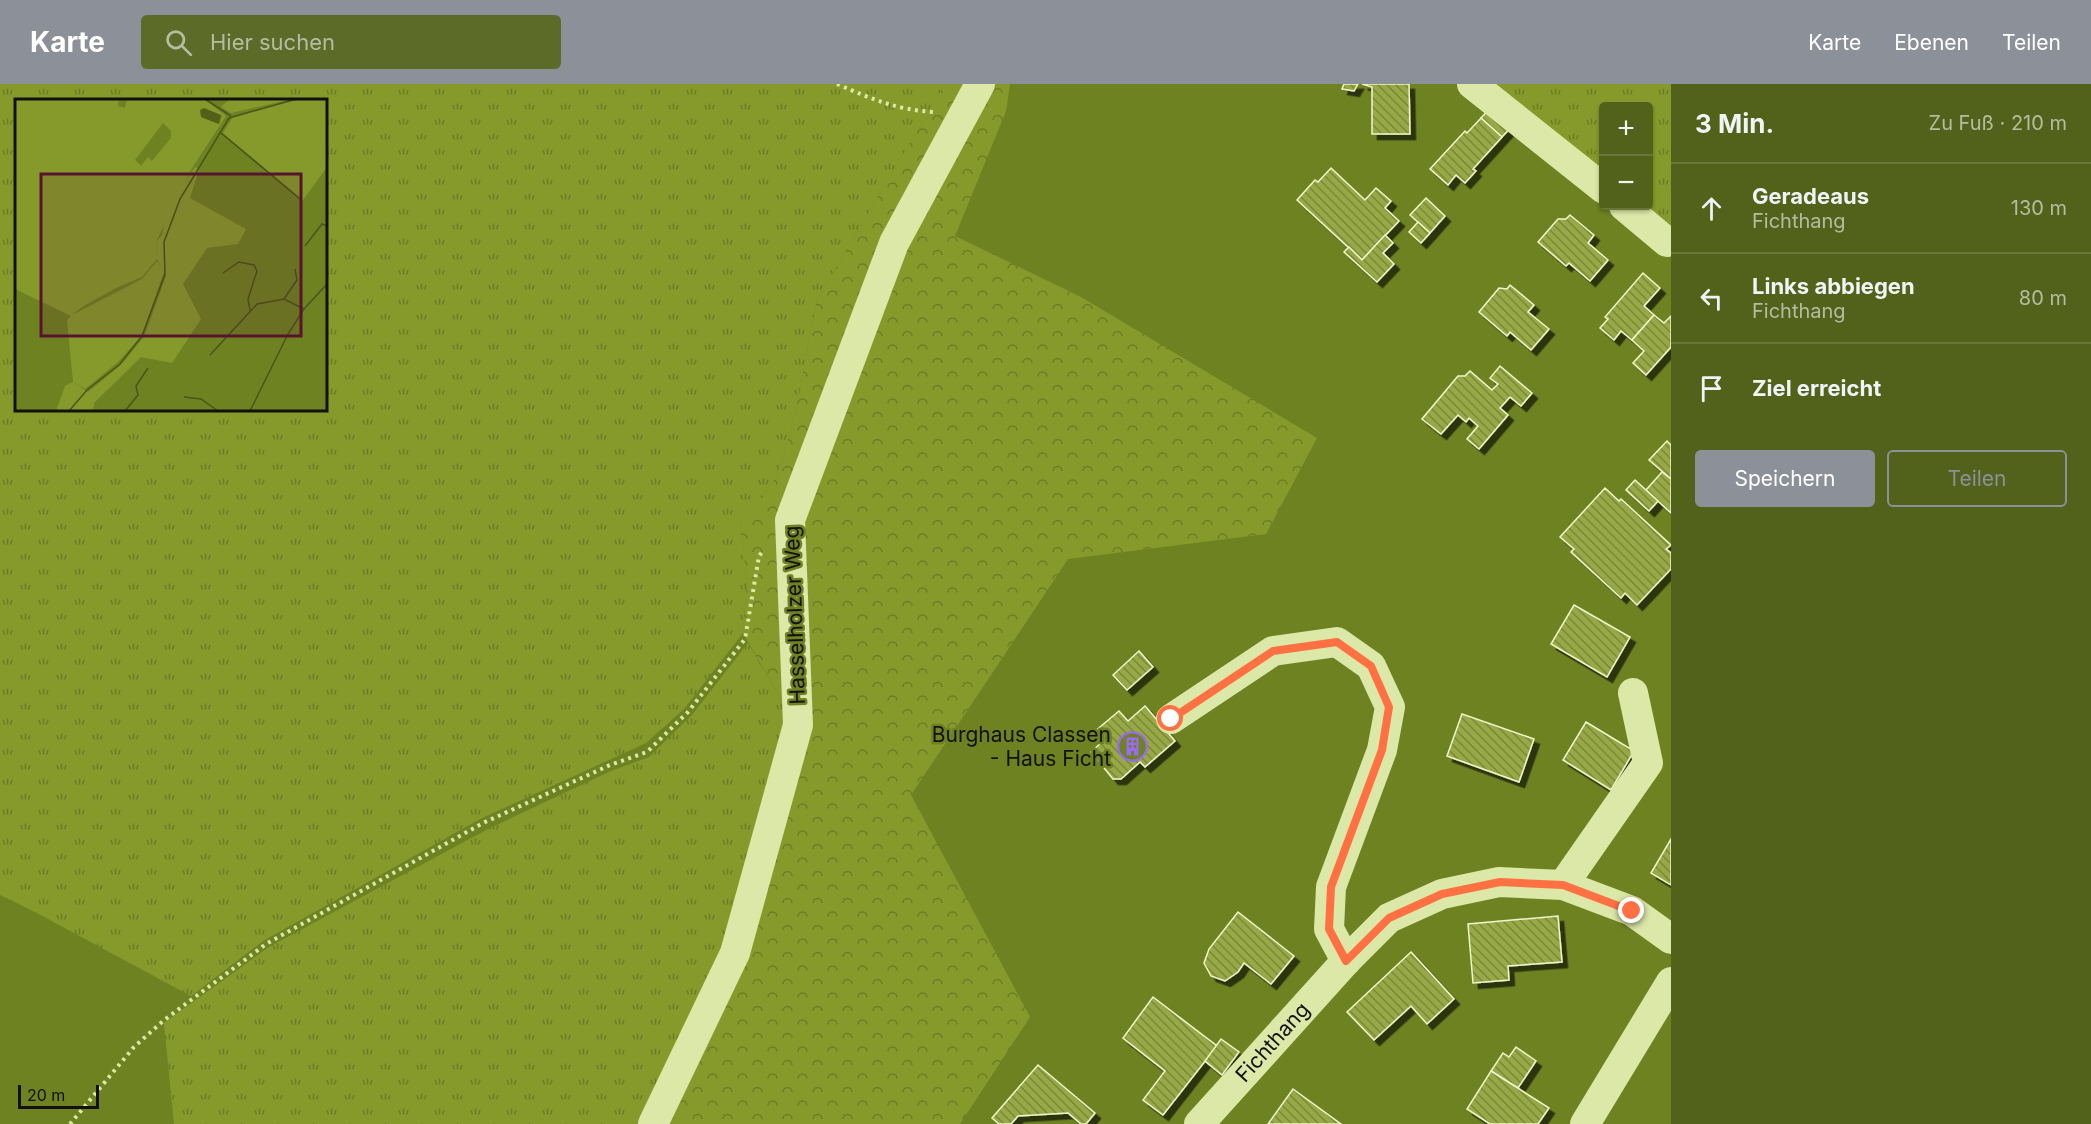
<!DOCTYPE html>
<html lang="de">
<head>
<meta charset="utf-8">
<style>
  :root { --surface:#53621a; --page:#5c6b27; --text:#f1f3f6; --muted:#b5bca2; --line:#697639; --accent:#8c9099 }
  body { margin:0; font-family:Inter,sans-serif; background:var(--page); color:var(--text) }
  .controls { position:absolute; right:18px; top:18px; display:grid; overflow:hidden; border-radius:6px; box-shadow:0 2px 4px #0004 }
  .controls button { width:54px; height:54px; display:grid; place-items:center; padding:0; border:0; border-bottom:2px solid var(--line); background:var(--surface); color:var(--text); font:30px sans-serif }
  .scale { position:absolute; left:18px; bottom:15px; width:81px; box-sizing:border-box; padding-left:6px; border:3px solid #111; border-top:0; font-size:16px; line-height:21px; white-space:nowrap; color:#111; -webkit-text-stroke:4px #6f8222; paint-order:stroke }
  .stop { position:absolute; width:18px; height:18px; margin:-14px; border:4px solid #ff7043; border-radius:50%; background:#fff }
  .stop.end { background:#ff7043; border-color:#fff; box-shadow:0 2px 6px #0008 }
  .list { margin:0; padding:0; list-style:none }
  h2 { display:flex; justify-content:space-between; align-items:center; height:78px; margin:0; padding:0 24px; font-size:26px }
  h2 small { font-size:20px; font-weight:400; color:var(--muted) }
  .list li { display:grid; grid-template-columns:39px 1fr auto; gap:18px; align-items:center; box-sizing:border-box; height:90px; padding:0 24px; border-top:2px solid var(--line) }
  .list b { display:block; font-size:22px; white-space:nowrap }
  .list p { margin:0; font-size:20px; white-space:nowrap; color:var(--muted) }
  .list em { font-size:20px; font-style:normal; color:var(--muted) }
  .actions { display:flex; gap:12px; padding:18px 24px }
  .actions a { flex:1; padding:14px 0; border:2px solid var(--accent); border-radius:6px; text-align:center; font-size:21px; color:var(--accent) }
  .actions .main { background:var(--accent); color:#fff }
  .icon { flex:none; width:33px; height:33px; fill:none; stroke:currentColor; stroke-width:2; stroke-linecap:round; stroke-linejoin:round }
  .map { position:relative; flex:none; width:1671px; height:1040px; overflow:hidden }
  header { display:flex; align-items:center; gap:36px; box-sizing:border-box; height:84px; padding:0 30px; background:var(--accent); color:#fff }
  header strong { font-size:28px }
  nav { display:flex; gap:33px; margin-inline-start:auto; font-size:21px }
  .search { width:420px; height:54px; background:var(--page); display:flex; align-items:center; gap:15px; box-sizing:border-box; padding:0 21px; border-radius:6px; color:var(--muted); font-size:22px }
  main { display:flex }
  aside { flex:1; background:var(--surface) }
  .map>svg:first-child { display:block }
  .grass { fill:url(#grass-tufts); fill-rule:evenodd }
  .forest { fill:url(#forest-crowns) }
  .building { fill:url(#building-back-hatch); stroke:#eff6cc; stroke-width:1.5; filter:url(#shadow) }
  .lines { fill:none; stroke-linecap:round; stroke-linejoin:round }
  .path { stroke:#dce8a8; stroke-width:4; stroke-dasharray:3 4.5; stroke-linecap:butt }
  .minor { stroke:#dce8a8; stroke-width:30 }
  .route { stroke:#ff7043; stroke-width:8 }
  .labels { text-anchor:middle; stroke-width:5; stroke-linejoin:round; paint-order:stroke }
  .street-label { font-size:21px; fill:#111; stroke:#6f8222 }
  .poi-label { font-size:21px; fill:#111; stroke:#6f8222; text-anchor:end }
  .inset-road { fill:none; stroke:#49551b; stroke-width:1.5 }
  .view { fill:#58142f; fill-opacity:0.15; stroke:#58142f; stroke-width:3 }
  .inset-edge { fill:none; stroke:#111; stroke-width:3 }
</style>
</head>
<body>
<header>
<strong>Karte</strong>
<div class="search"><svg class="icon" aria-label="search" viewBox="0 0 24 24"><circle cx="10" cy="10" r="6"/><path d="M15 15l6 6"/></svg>Hier suchen</div>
<nav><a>Karte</a><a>Ebenen</a><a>Teilen</a></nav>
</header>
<main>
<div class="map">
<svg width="1671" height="1040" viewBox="0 0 1671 1040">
  <defs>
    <pattern id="grass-tufts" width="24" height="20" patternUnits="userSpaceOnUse" patternTransform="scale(1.5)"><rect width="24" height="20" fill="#869a2c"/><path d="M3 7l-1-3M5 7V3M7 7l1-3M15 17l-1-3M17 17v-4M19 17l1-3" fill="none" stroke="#6c7c24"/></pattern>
    <pattern id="forest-crowns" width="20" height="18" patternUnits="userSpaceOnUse" patternTransform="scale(1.5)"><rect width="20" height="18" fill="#869a2c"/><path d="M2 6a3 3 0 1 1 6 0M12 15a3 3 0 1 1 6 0" fill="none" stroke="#6c7c24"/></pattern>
    <pattern id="building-back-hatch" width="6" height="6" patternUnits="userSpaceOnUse" patternTransform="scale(1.5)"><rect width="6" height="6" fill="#97a946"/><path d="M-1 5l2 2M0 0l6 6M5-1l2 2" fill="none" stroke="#7a8839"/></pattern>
    <filter id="shadow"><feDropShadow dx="5.5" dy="5.5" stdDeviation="0" flood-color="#0009"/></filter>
  </defs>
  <rect width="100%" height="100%" fill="#6f8222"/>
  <g class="grass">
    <path d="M0 0H945L817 216 796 326 778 391 740 438 747 499 743 549 684 625 646 659 480 735 263 857 191 912 35 828 0 811ZM16 16H326V326H16Z"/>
    <polygon points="1482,0 1671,0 1671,156 1631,122 1648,122 1648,22 1604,22 1603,99"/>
    <polygon points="748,559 790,631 726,866 643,1040 174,1040 164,939 269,863 488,745 611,687 649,673 692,631"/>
  </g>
  <polygon class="forest" points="945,0 1010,0 1006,27 955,152 1081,213 1317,354 1266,450 1068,475 911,711 1030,933 960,1040 666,1040 744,876 790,631 743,549 747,499 740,438 778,391 796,326 817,216"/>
  <g class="building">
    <polygon points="1344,0 1358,0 1354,7 1342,5"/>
    <polygon points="1362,0 1409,0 1410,50 1372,50 1372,3"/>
    <polygon points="1493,21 1514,40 1502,53 1481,34"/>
    <polygon points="1481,34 1502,53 1473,85 1476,87 1465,99 1456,91 1448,101 1430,85 1465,47 1467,49"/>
    <polygon points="1331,84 1365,116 1376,104 1391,117 1385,124 1399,137 1362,176 1297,116 1315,96 1318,98"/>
    <polygon points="1426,114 1445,132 1430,149 1410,131"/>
    <polygon points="1570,131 1594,151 1588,159 1608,176 1590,197 1569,179 1566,182 1538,158 1558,135 1566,135"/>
    <polygon points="1418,138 1430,149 1421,159 1409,148"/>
    <polygon points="1385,151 1393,159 1383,169 1394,180 1377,198 1344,168 1349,163 1362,176"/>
    <polygon points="1643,189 1660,204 1644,222 1654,231 1632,256 1621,247 1614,256 1600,244 1608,235 1605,233"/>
    <polygon points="1510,201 1534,221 1528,228 1549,245 1531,266 1510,248 1507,252 1479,228 1499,204 1507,205"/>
    <polygon points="1654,231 1664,239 1671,232 1671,263 1646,291 1633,279 1644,267 1632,256"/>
    <polygon points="1500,282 1532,309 1521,322 1510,313 1500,324 1508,331 1479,365 1467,355 1478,342 1469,334 1466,338 1458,331 1441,350 1422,335 1458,292 1465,292 1470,287 1492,306 1498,300 1490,294"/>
    <polygon points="1667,357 1671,361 1671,395 1649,376"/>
    <polygon points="1662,388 1671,395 1671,429 1646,406"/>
    <polygon points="1635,396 1658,417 1649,427 1626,406"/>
    <polygon points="1605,404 1619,417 1621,415 1671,461 1666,465 1671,469 1671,485 1637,521 1625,509 1621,514 1571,468 1574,465 1560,453"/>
    <polygon points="1574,521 1630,553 1607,593 1551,560"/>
    <polygon points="1139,567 1153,583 1127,606 1113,591"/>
    <polygon points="1145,622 1175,657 1145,683 1140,678 1121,695 1113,695 1091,668 1102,658 1094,648 1119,627 1128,637"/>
    <polygon points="1462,630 1534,655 1519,698 1447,672"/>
    <polygon points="1586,638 1634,667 1611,706 1563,676"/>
    <polygon points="1671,755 1671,801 1651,789"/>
    <polygon points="1238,828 1294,872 1271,900 1244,879 1238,888 1225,897 1211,892 1204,879 1209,865"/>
    <polygon points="1558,832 1562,878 1508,882 1509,896 1473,899 1468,840"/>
    <polygon points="1411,868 1454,915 1427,940 1411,922 1374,956 1347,928"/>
    <polygon points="1153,913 1217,962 1163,1031 1143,1016 1165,987 1123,954"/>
    <polygon points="1221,955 1239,968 1222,991 1205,977"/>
    <polygon points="1516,963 1536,977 1518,1004 1491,987 1503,969 1509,973"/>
    <polygon points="1038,981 1095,1029 1086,1040 1081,1040 1068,1029 1018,1032 1011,1040 999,1040 992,1034"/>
    <polygon points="1491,987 1549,1024 1538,1040 1490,1040 1467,1025"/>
    <polygon points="1293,1005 1341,1040 1268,1040"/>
  </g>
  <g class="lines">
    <g class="path">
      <path d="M837 0C872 15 896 26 935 28"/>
      <polyline points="70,1040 134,963 163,937 266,860 483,739 610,681 647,668 688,628 745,555 759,472 763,467"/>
    </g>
    <g class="minor">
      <polyline points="1472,0 1604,105"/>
      <polyline points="1624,122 1667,158"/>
      <polyline points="1171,635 1273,567 1337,558 1371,582 1390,623 1382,666 1331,803 1329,845 1346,877"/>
      <polyline points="1563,801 1648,679 1633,609"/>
      <polyline points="653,1040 735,869 798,641 790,436 894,159 980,0"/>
      <path id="s1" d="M1199 1040 1346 877 1389 834 1442 810 1499 798 1563 801 1632 827 1671 855"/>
      <polyline points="1585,1040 1671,898"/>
    </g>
  </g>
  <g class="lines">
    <polyline class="route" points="1171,635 1273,567 1337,558 1371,582 1389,623 1382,666 1331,803 1329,845 1346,877 1389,834 1442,810 1500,798 1563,801 1632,827"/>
  </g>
  <defs>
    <symbol id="building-ring" viewBox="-11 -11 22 22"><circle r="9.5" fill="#6f8222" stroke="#9a6af4" stroke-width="1.5"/><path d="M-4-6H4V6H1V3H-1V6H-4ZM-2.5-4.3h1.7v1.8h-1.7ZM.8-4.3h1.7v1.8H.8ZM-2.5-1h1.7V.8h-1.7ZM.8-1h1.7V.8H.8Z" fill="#9a6af4"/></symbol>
  </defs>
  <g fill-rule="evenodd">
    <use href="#building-ring" x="1116" y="646" width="33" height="33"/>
  </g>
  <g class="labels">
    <g class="street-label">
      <text transform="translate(795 531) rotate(-92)" y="7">Hasselholzer Weg</text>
      <text dy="7" stroke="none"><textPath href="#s1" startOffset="110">Fichthang</textPath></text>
    </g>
    <g class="poi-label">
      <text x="1111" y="658">Burghaus Classen<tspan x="1111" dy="24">- Haus Ficht</tspan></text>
    </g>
  </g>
  <g transform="translate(15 15)">
    <rect width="312" height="312" fill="#6f8222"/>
    <path d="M0 0H104L103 7 110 9 112 0H189L211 17 177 69 141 143 142 160 136 167 127 178 101 189 67 208 57 216 127 180 142 162 149 173 127 236 103 263 70 290 58 283 52 221 56 217 0 190ZM189 9 207 17 204 25 186 18ZM148 24 156 32V39L137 62 133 58 126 67 120 61ZM215 0H278L216 14 206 8ZM285 0H312V68L288 101 208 34 218 18Z" fill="#869a2c" fill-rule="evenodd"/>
    <path d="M180 68 184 71 175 99 231 130 223 145 192 149 168 185 186 220 157 264 126 258 79 304 78 312H41L50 287 58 283 73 293 106 266 129 238 151 177 142 160 141 143 147 136 153 109Z" fill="#869a2c"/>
    <path d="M189 9 206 16 204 25 186 18 185 11Z" fill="#526117"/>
    <path class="inset-road" d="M190 0 216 17M206 34 285 100M290 147 307 125 312 127M208 174 224 163 239 166 242 172 233 200 235 211M269 200 282 181 280 170M195 256 242 205 269 200 289 210M169 298 186 300 203 312M54 312 72 291 105 265 127 237 150 175 149 143 165 100 214 19 281 0M110 312 123 296 121 287 133 269M235 312 273 235 289 210 312 185"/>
    <path class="view" d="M26 75H286V237H26Z"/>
    <rect width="312" height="312" class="inset-edge"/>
  </g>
</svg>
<div class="controls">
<button>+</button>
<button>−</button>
</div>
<div class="scale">20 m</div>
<div class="stop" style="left:1171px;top:635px"></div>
<div class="stop end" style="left:1632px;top:827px"></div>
</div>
<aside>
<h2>3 Min.<small>Zu Fuß · 210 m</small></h2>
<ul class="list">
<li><svg class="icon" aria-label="ahead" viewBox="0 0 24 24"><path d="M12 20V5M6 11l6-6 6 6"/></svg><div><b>Geradeaus</b><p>Fichthang</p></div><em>130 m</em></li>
<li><svg class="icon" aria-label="left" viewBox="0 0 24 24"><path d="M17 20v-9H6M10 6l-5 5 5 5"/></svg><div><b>Links abbiegen</b><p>Fichthang</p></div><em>80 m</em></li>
<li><svg class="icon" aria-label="arrive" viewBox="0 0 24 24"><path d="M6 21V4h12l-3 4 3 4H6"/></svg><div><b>Ziel erreicht</b></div></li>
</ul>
<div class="actions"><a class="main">Speichern</a><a>Teilen</a></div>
</aside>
</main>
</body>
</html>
